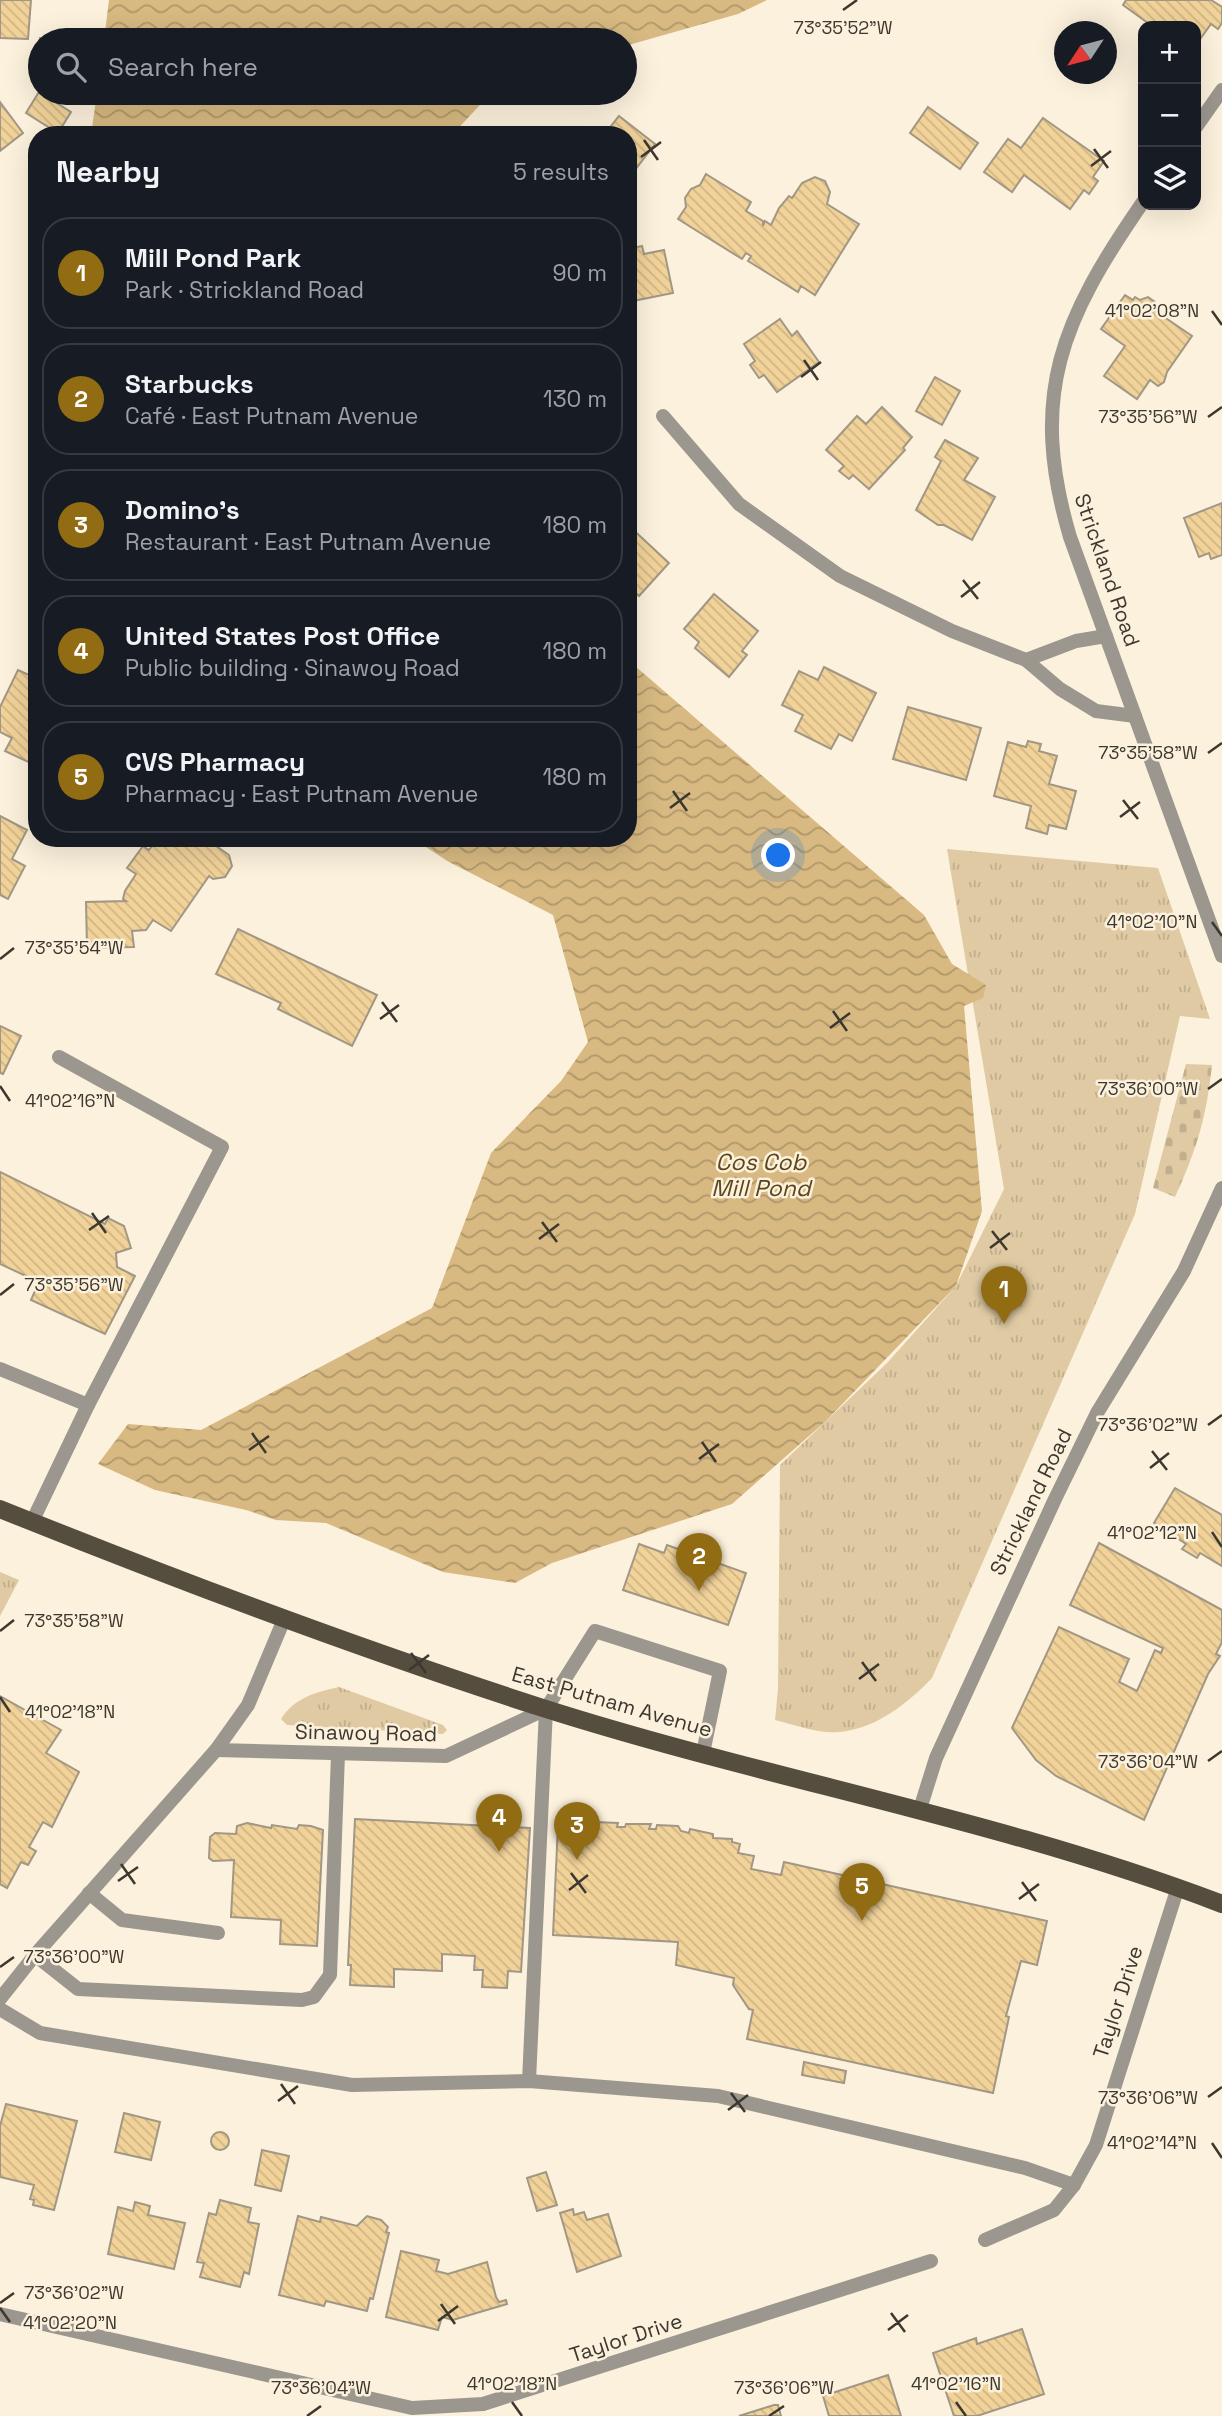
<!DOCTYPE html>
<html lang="en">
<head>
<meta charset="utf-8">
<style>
  :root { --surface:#171b24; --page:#242831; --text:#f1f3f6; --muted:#9ea1a6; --line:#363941; --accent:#926c13 }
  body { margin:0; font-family:"Space Grotesk",sans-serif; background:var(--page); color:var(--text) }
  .controls { position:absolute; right:21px; top:21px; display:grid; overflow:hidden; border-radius:14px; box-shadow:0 7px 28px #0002 }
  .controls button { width:63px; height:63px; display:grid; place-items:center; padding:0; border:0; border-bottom:2px solid var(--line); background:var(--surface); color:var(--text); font:35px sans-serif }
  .compass { position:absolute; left:1054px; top:21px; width:63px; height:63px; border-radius:50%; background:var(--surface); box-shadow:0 7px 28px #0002; rotate:234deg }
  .you { position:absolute; left:779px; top:856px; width:24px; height:24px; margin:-18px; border:5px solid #fff; border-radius:50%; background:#1a73e8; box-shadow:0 0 0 10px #1a73e833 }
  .badge { display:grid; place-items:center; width:46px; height:46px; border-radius:50%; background:var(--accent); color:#fff; font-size:23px; font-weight:700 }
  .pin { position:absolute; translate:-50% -58px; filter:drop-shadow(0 2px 4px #0008) }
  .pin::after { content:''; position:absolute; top:37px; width:24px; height:21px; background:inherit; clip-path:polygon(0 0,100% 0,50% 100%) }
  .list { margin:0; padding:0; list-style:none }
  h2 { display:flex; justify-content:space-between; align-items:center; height:91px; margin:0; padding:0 28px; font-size:30px }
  h2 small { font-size:23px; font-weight:400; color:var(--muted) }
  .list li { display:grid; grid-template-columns:46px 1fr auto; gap:21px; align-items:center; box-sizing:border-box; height:112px; margin:0 14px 14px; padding:0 14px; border:2px solid var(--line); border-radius:28px }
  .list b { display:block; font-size:26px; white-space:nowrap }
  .list p { margin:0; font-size:23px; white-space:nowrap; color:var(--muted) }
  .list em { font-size:23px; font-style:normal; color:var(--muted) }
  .icon { flex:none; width:38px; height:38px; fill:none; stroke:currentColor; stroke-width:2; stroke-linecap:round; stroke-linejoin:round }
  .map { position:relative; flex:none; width:1222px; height:2416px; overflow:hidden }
  .search { position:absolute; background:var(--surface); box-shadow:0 7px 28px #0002; left:28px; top:28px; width:609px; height:77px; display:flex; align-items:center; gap:18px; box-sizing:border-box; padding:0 24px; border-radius:38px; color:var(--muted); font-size:26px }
  .panel { position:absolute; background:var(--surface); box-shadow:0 7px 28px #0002; left:28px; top:126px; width:609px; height:721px; border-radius:28px }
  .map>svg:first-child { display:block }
  .grass { fill:url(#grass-tufts) }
  .cemetery { fill:url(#cemetery-stones) }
  .water { fill:url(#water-waves) }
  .building { fill:url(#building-back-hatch); stroke:#a19784; stroke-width:2 }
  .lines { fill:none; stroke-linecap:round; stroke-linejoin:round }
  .service { stroke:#9b978f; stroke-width:14 }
  .minor { stroke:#9b978f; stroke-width:14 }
  .primary { stroke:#554e3f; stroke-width:18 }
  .ticks { fill:none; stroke:#3c3830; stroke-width:2.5 }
  .labels { text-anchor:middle; stroke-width:5; stroke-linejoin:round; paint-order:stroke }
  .street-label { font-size:21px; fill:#3c3830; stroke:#fcf1dc }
  .water-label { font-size:23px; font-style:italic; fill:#5c471b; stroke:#fcf1dc }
  .ticks-label { font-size:18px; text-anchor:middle; fill:#3c3830; stroke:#fcf1dc; stroke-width:5; stroke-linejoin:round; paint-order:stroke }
</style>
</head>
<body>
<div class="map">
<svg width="1222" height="2416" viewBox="0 0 1222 2416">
  <defs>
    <pattern id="grass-tufts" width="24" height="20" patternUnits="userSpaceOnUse" patternTransform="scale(1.75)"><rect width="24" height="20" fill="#dfcaa3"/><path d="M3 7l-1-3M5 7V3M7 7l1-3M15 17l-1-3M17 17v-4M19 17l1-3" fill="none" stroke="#c0ae8d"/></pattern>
    <pattern id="cemetery-stones" width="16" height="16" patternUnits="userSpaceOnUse" patternTransform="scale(1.75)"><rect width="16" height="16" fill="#dfcaa3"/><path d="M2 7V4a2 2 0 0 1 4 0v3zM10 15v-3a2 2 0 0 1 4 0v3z" fill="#c0ae8d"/></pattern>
    <pattern id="water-waves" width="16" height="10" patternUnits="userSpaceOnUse" patternTransform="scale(1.75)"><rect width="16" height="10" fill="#d7b981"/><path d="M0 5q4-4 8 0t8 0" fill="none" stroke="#b0976a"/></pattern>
    <pattern id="building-back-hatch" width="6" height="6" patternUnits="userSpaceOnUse" patternTransform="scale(1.75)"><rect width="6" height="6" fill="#f1d299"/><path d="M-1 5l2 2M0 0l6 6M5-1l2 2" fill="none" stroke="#d0b584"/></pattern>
  </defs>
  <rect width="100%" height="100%" fill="#fcf1dc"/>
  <g class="grass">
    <path d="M947 849 1158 868 1210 1019 1180 1016 1135 1214 932 1678C908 1703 876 1729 839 1732 818 1734 795 1725 775 1720L778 1689 780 1465 887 1363 956 1286 1004 1189Z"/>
    <polygon points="0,1572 19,1580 0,1616"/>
    <path d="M339 1687 443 1725 447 1730 443 1734 287 1725 281 1719C294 1698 316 1692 339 1687Z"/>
  </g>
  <path class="cemetery" d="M1186 1064 1212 1065C1206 1119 1197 1148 1175 1197L1153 1188Z"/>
  <g class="water">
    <polygon points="109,0 767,0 738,14 625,46 625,40 104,40"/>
    <polygon points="97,93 491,93 452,135 91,135"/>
    <polygon points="628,660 924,915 952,964 986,985 983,998 964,1006 982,1211 956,1286 826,1421 732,1504 552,1563 515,1583 443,1572 326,1523 276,1520 246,1510 155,1490 98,1464 128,1424 201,1430 432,1308 491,1153 561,1081 588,1042 553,915 449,862 412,838 628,838"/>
  </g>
  <g class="building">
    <polygon points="0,0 31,0 28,39 0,38"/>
    <polygon points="1126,0 1211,0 1222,7 1222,23 1218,29 1211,24 1196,45 1196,26 1152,26 1123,5"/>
    <polygon points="40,38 79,40 40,40 38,66"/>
    <polygon points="39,92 71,112 58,133 26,113"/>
    <polygon points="0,102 23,133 0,151"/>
    <polygon points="928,107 978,143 960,169 910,133"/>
    <polygon points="619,116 655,144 628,179 628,135 604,135"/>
    <polygon points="1043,118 1104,161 1093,177 1098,181 1089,194 1084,190 1070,209 1024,175 1012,192 984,172 1008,139 1021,148"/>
    <polygon points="706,174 751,202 746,211 763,221 763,226 765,221 771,225 779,208 789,196 792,198 802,183 815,177 825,181 830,192 827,204 859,224 815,295 801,286 798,292 748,261 751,256 746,253 742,259 678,219 686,207 685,198 691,189 700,185"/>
    <polygon points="642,246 644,254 664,250 673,293 628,302 628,249"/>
    <polygon points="1125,295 1133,300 1135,297 1140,300 1148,297 1155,302 1154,310 1192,336 1167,372 1164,382 1158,386 1150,380 1137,399 1104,376 1125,346 1101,329"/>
    <polygon points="780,319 792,336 797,331 819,362 777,392 764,375 759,378 750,365 755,361 744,344"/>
    <polygon points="935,377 960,391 942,425 916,411"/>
    <polygon points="882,407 912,437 903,448 905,450 869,489 853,475 849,479 839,471 844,466 826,450 857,416 866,424"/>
    <polygon points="945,440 978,458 964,480 995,497 972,540 944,525 938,525 916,510 941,461 935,457"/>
    <polygon points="1222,503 1222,555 1211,559 1209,553 1199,557 1184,518"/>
    <polygon points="628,525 669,563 639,596 628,586"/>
    <polygon points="714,594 758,631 742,651 747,655 729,677 695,648 699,642 684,629"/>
    <polygon points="37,660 37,766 5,751 12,738 0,732 0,707 18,670 29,675"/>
    <polygon points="824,667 876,693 852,741 839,734 831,749 795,731 803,715 782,705 799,671 818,680"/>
    <polygon points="908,707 981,728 966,780 893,759"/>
    <polygon points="1028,741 1041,744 1039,751 1057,756 1049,784 1076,791 1066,829 1049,825 1047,834 1026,828 1031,806 994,796 1008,742 1026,747"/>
    <polygon points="0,816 27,830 12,859 25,866 8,899 0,895"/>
    <polygon points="158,838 215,838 212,843 229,855 232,866 225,877 213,879 209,876 171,931 153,920 146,930 132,931 134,947 87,948 86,902 126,901 123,899 125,891 136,874 127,868 143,846 149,850"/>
    <polygon points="238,929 377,995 352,1046 278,1009 281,1003 216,974"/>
    <polygon points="0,1026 21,1036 3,1074 0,1073"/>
    <polygon points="0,1172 105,1224 108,1218 124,1226 131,1248 116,1253 117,1267 135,1276 105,1334 31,1300 39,1282 0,1264"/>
    <polygon points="1175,1488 1222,1515 1222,1566 1200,1553 1197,1558 1182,1549 1186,1544 1154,1523"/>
    <polygon points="1099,1543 1222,1610 1222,1642 1216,1654 1220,1656 1208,1674 1144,1820 1056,1776 1036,1760 1012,1728 1059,1627 1129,1659 1119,1682 1137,1691 1155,1650 1161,1653 1163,1648 1070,1605"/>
    <polygon points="639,1544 664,1553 667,1545 746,1573 728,1625 623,1590"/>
    <polygon points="0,1696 61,1730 46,1753 79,1772 52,1827 43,1822 29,1847 36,1851 28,1865 21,1862 7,1888 0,1884"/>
    <polygon points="355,1819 530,1828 521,1972 508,1971 507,1988 482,1987 483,1970 474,1970 475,1956 442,1954 442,1971 394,1969 394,1987 350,1985 351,1965 348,1965"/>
    <polygon points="595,1822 618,1823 617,1827 625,1827 626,1824 651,1824 649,1829 656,1829 657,1825 678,1826 681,1831 689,1833 690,1829 713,1834 713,1838 732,1839 732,1842 740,1844 738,1853 754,1856 751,1869 781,1875 784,1862 1047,1921 1037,1965 1021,1961 1006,2016 1009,2017 993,2093 747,2039 753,2010 749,2009 733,1985 734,1978 676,1965 678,1942 553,1935 558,1824 594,1826"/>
    <polygon points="247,1823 271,1828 272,1825 297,1829 299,1825 311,1826 323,1830 317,1946 280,1944 281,1920 231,1917 234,1860 213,1861 209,1858 210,1837 215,1833 236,1834 237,1826"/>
    <polygon points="804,2062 846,2071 844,2083 802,2075"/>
    <polygon points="6,2104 77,2121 54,2210 33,2205 34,2200 30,2199 34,2185 0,2177 0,2126"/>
    <polygon points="124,2113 160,2122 151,2160 115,2152"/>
    <circle cx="220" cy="2141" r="9"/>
    <polygon points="262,2150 289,2156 281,2191 255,2185"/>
    <polygon points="546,2172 557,2205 537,2211 527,2178"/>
    <polygon points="220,2200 251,2208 248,2222 259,2224 249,2274 244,2272 240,2287 200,2277 204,2263 197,2262 209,2213 216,2215"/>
    <polygon points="135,2202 150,2206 148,2215 185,2223 174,2269 108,2254 118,2207 133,2211"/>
    <polygon points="573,2209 574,2215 584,2212 587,2220 608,2214 621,2256 577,2272 560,2213"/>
    <polygon points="298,2216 320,2222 321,2217 357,2226 367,2216 381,2220 388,2227 386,2232 389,2233 373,2299 370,2298 367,2311 326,2301 324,2306 279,2295"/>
    <polygon points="401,2251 439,2260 436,2271 448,2274 487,2262 496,2297 499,2302 506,2300 507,2304 453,2320 442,2317 438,2330 386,2317"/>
    <polygon points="1022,2329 1044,2394 977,2416 954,2416 933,2353 976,2338 977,2344"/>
    <polygon points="888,2375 901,2416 829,2416 823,2396"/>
    <polygon points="774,2405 778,2405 781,2416 739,2416"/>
  </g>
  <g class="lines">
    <g class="service">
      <polyline points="0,1369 88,1405 222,1147 59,1057"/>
      <polyline points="32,1522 88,1405"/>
      <polyline points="89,1893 122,1920 218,1933"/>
      <polyline points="35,1955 78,1989 302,2000 314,1997 330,1975 338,1754"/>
      <polyline points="0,2009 40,2033 352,2085 529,2081 718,2096 1025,2168 1074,2185"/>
      <polyline points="529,2081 546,1709 595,1631 720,1671 703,1753"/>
    </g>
    <g class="minor">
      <polyline points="1196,127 1222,90"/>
      <path d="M1143 202C1062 319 1028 395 1070 537L1222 956"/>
      <polyline points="663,416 739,504 840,576 952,631 1026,660 1060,689 1096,711 1135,716"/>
      <polyline points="1026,660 1076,641 1106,636"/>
      <polyline points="216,1750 446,1756 546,1709"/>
      <polyline points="920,1809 936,1758 1055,1499 1097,1413 1184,1271 1222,1188"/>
      <polyline points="0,1999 35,1955 216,1750 248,1705 285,1617"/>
      <polyline points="985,2240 1054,2210 1074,2185 1096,2145 1178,1887"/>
      <polyline points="0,2314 412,2408 483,2404 931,2261"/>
    </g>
    <path class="primary" d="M0 1509C179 1581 362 1650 546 1709 770 1780 1002 1820 1222 1904"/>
  </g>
  <path class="ticks" d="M843 10 857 0M644 140 658 160M1094 149 1108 168M641 157 661 142M1091 166 1111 151M1212 311 1222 325M804 360 818 380M801 377 821 362M1208 417 1222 407M963 580 978 599M961 597 980 582M1208 753 1222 743M673 791 687 811M1123 800 1138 819M670 808 690 793M1120 817 1140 802M1212 922 1222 936M0 959 14 948M382 1002 397 1022M833 1011 847 1031M380 1019 399 1005M830 1028 850 1013M0 1086 10 1101M1208 1089 1222 1079M92 1213 106 1233M542 1222 557 1242M89 1230 109 1216M992 1231 1007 1250M539 1239 559 1224M990 1248 1010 1233M0 1295 14 1284M1208 1425 1222 1415M252 1433 266 1453M702 1442 716 1462M249 1450 269 1436M1152 1451 1167 1470M699 1459 719 1444M1150 1468 1169 1453M1212 1532 1222 1547M0 1631 14 1620M411 1653 426 1673M862 1662 876 1681M409 1670 429 1655M859 1679 879 1664M0 1697 10 1712M1208 1761 1222 1751M121 1864 135 1884M571 1873 586 1893M118 1881 138 1867M1022 1882 1036 1901M569 1890 588 1875M1019 1899 1039 1884M0 1967 14 1957M281 2084 295 2104M731 2093 745 2112M1208 2097 1222 2087M278 2101 298 2086M728 2110 748 2095M1212 2143 1222 2158M0 2303 14 2293M441 2304 455 2324M0 2308 10 2322M891 2313 905 2332M438 2321 458 2306M888 2330 908 2315M512 2402 522 2416M956 2402 966 2416M307 2416 321 2406M769 2416 784 2406"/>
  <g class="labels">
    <g class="street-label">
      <text transform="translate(1107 570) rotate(71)" y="7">Strickland Road</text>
      <text transform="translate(1031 1502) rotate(-64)" y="7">Strickland Road</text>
      <text transform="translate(612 1702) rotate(16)" y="7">East Putnam Avenue</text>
      <text transform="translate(366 1733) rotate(1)" y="7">Sinawoy Road</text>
      <text transform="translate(1118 2002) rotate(-72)" y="7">Taylor Drive</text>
      <text transform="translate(626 2338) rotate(-18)" y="7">Taylor Drive</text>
    </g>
    <g class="water-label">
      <text x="761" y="1170">Cos Cob<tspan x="761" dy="26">Mill Pond</tspan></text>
    </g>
  </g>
  <g class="ticks-label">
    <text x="843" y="34">73°35'52"W</text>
    <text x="1152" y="317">41°02'08"N</text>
    <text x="1148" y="423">73°35'56"W</text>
    <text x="1148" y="759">73°35'58"W</text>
    <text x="1152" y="928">41°02'10"N</text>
    <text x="74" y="954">73°35'54"W</text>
    <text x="1148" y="1095">73°36'00"W</text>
    <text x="70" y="1107">41°02'16"N</text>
    <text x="74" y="1291">73°35'56"W</text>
    <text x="1148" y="1431">73°36'02"W</text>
    <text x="1152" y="1539">41°02'12"N</text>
    <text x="74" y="1627">73°35'58"W</text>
    <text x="70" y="1718">41°02'18"N</text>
    <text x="1148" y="1768">73°36'04"W</text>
    <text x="74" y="1963">73°36'00"W</text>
    <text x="1148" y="2104">73°36'06"W</text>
    <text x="1152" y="2149">41°02'14"N</text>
    <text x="74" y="2299">73°36'02"W</text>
    <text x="70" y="2329">41°02'20"N</text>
    <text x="512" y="2390">41°02'18"N</text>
    <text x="956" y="2390">41°02'16"N</text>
    <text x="321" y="2394">73°36'04"W</text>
    <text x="784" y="2394">73°36'06"W</text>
  </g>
</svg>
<div class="controls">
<button>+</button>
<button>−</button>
<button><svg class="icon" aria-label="layers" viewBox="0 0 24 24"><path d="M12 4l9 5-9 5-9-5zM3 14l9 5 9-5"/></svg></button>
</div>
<svg class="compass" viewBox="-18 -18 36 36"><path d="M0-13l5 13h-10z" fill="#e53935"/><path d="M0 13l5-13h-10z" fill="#9ea1a6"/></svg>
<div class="you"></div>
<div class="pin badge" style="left:1004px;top:1324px">1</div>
<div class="pin badge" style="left:699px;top:1591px">2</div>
<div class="pin badge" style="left:577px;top:1860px">3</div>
<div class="pin badge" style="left:499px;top:1852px">4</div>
<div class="pin badge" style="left:862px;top:1921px">5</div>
<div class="search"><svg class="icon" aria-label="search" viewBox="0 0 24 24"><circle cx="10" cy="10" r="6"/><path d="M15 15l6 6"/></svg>Search here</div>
<section class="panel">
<h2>Nearby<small>5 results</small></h2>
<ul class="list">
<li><span class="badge">1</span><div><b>Mill Pond Park</b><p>Park · Strickland Road</p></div><em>90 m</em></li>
<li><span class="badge">2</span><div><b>Starbucks</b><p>Café · East Putnam Avenue</p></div><em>130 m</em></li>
<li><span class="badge">3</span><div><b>Domino's</b><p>Restaurant · East Putnam Avenue</p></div><em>180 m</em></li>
<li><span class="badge">4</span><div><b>United States Post Office</b><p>Public building · Sinawoy Road</p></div><em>180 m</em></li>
<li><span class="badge">5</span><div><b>CVS Pharmacy</b><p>Pharmacy · East Putnam Avenue</p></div><em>180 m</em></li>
</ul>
</section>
</div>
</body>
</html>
